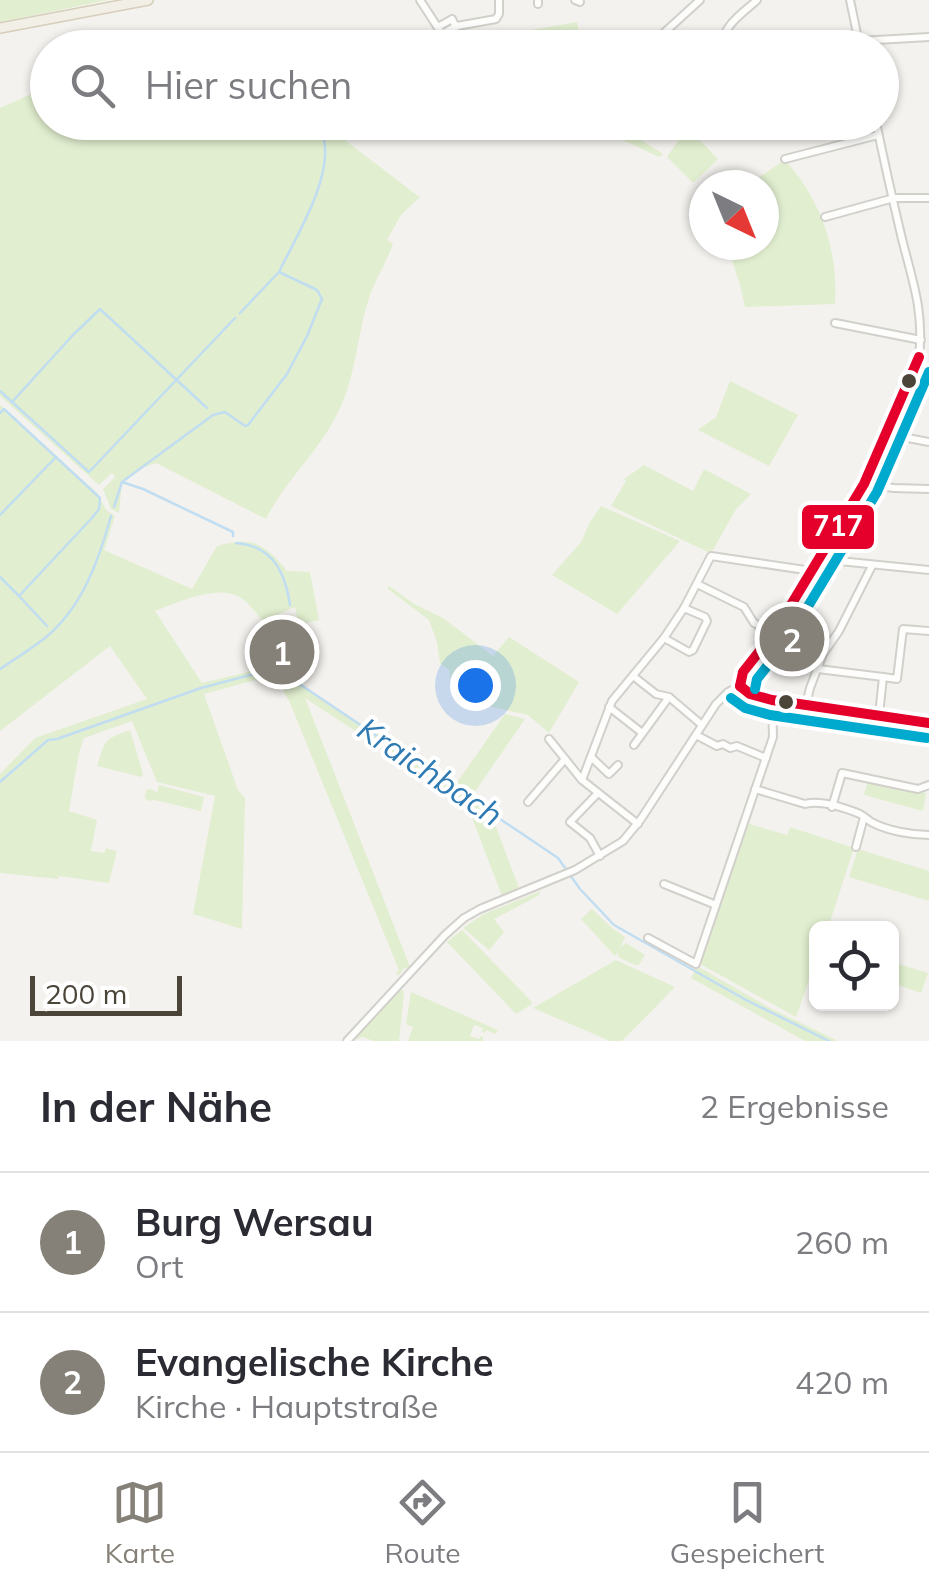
<!DOCTYPE html>
<html lang="de">
<head>
<meta charset="utf-8">
<style>
  :root { --surface:#fff; --page:#f7f7f7; --text:#2b2b33; --muted:#7c7c81; --line:#e1e1e2; --accent:#868178 }
  body { margin:0; font-family:Mulish,sans-serif; background:var(--page); color:var(--text) }
  .controls { position:absolute; right:30px; bottom:30px; display:grid; overflow:hidden; border-radius:15px; box-shadow:0 2px 8px #0004 }
  .controls button { width:90px; height:90px; display:grid; place-items:center; padding:0; border:0; border-bottom:2px solid var(--line); background:var(--surface); color:var(--text); font:50px sans-serif }
  .compass { position:absolute; left:689px; top:170px; width:90px; height:90px; border-radius:50%; background:var(--surface); box-shadow:0 2px 8px #0004; rotate:137deg }
  .scale { position:absolute; left:30px; bottom:25px; width:152px; box-sizing:border-box; padding-left:10px; border:5px solid #4b4439; border-top:0; font-size:28px; line-height:35px; white-space:nowrap; color:#4b4439; -webkit-text-stroke:8px #fff; paint-order:stroke }
  .you { position:absolute; left:475px; top:685px; width:35px; height:35px; margin:-25px; border:8px solid #fff; border-radius:50%; background:#1a73e8; box-shadow:0 0 0 15px #1a73e833 }
  .badge { display:grid; place-items:center; width:65px; height:65px; border-radius:50%; background:var(--accent); color:#fff; font-size:32px; font-weight:700 }
  .pin { position:absolute; translate:-50% -50%; border:5px solid #fff; box-shadow:0 2px 10px #0006 }
  .list { margin:0; padding:0; list-style:none }
  h2 { display:flex; justify-content:space-between; align-items:center; height:130px; margin:0; padding:0 40px; font-size:42px }
  h2 small { font-size:32px; font-weight:400; color:var(--muted) }
  .list li { display:grid; grid-template-columns:65px 1fr auto; gap:30px; align-items:center; box-sizing:border-box; height:140px; padding:0 40px; border-top:2px solid var(--line) }
  .list b { display:block; font-size:38px; white-space:nowrap }
  .list p { margin:0; font-size:32px; white-space:nowrap; color:var(--muted) }
  .list em { font-size:32px; font-style:normal; color:var(--muted) }
  .icon { flex:none; width:55px; height:55px; fill:none; stroke:currentColor; stroke-width:2; stroke-linecap:round; stroke-linejoin:round }
  .map { position:relative; flex:none; width:929px; height:1041px; overflow:hidden }
  .search { position:absolute; background:var(--surface); box-shadow:0 2px 8px #0004; left:30px; right:30px; top:30px; height:110px; display:flex; align-items:center; gap:25px; box-sizing:border-box; padding:0 35px; border-radius:55px; color:var(--muted); font-size:38px }
  .sheet { height:410px; background:var(--surface) }
  nav { display:flex; justify-content:space-around; align-items:center; box-sizing:border-box; height:140px; border-top:2px solid var(--line); background:var(--surface); font-size:28px; color:var(--muted) }
  nav a { display:grid; justify-items:center; gap:5px }
  nav .on { color:var(--accent) }
  .map>svg:first-child { display:block }
  .green { fill:#e1eecf }
  .lines { fill:none; stroke-linecap:round; stroke-linejoin:round }
  .stream { stroke:#c0ddf1; stroke-width:2.5 }
  .minor-casing { stroke:#d2d0cb; stroke-width:10 }
  .major-casing { stroke:#d6cebb; stroke-width:12 }
  .minor { stroke:#fdfdfc; stroke-width:6 }
  .major { stroke:#f2efe6; stroke-width:9 }
  .bus-1-casing { stroke:#fff; stroke-width:18 }
  .bus-2-casing { stroke:#fff; stroke-width:18 }
  .bus-1 { stroke:#e4002b; stroke-width:10 }
  .bus-2 { stroke:#00a9ce; stroke-width:10 }
  .bus-dot { fill:#4b4439; stroke:#fff; stroke-width:4 }
  .labels { text-anchor:middle; stroke-width:8; stroke-linejoin:round; paint-order:stroke }
  .water-label { font-size:32px; font-style:italic; fill:#2e7ab2; stroke:#fff }
  .line-badge { stroke:#fff; stroke-width:4 }
  .badge-label { font-size:28px; text-anchor:middle; font-weight:bold; fill:#fff }
</style>
</head>
<body>
<div class="map">
<svg width="929" height="1041" viewBox="0 0 929 1041">
  <rect width="100%" height="100%" fill="#f4f2ee"/>
  <g class="green">
    <polygon points="0,0 108,0 0,22"/>
    <polygon points="577,22 581,41 534,47 470,47 525,31"/>
    <path d="M295 37 297 47H163C191 34 224 42 254 42 268 42 281 38 295 37Z"/>
    <path d="M47 87 48 122H319L321 128 328 123H350L337 134 418 196H421L401 215 387 240 393 244C386 263 374 282 368 301 357 337 356 374 340 408 322 449 286 479 266 519L156 463 142 468 122 483 119 513 111 509 103 489 115 477 112 473 99 485 0 396V108Z"/>
    <polygon points="691,122 705,123 695,135 718,159 693,183 667,157"/>
    <polygon points="579,123 597,123 622,131 626,123 641,123 635,136 663,154 659,157 597,128"/>
    <path d="M785 160C822 201 838 250 835 304L745 307 740 285 727 245H764V185H747Z"/>
    <polygon points="730,381 798,415 769,466 698,430 716,417"/>
    <path d="M0 405 97 493 106 510 115 516 104 550 192 589 217 546C251 536 265 543 287 571L310 572 319 620 299 625 295 607 263 621C256 613 249 603 241 598 219 583 177 603 155 611L202 683 256 670H287L291 672 292 680 456 784 505 714 525 719 474 793 500 811 493 821 305 698 410 967 403 969 400 975 395 974 399 970 290 703 280 684 255 680 204 694 238 790 245 798 242 929 193 914 215 796 157 782 132 721 84 738 79 753 69 811 97 820 91 851 104 853 106 848 117 851 109 883 59 876 58 879 0 873V774L35 738 147 699 110 646 0 731Z"/>
    <polygon points="644,465 693,491 704,469 751,494 736,509 713,550 708,552 611,506 626,481 624,479"/>
    <polygon points="601,506 680,541 617,614 552,575 581,542 590,522"/>
    <polygon points="389,586 414,604 443,618 493,656 509,637 579,682 549,733 528,715 461,700 471,685 459,700 454,699 449,670 440,663 437,642 429,620 387,588"/>
    <path d="M130 730 143 774 142 777 97 766C106 739 103 740 130 730Z"/>
    <polygon points="868,781 926,793 923,811 864,795"/>
    <polygon points="159,785 204,797 201,811 154,800 149,801 145,798 146,790 152,789 157,793"/>
    <polygon points="468,807 496,827 519,888 502,896"/>
    <polygon points="746,823 787,835 790,827 854,848 828,928 816,928 816,961 796,1017 700,964"/>
    <polygon points="858,849 929,871 929,901 849,877"/>
    <polygon points="541,891 538,896 494,919 504,932 489,950 463,928 484,914"/>
    <polygon points="592,909 612,928 625,937 620,948 626,943 645,955 639,965 635,965 618,957 618,952 615,956 581,919"/>
    <polygon points="462,930 532,1002 532,1004 516,1014 447,942"/>
    <polygon points="616,960 675,987 622,1041 610,1041 533,1008"/>
    <polygon points="892,962 928,973 921,993 892,983"/>
    <polygon points="697,966 770,1008 838,1041 805,1041 691,978"/>
    <polygon points="400,990 403,990 404,994 399,1041 373,1041 363,1037 351,1041"/>
    <polygon points="411,992 498,1030 496,1034 486,1030 484,1033 482,1032 483,1028 474,1025 470,1036 479,1039 481,1036 483,1037 483,1041 408,1041 413,1027 406,1024"/>
  </g>
  <g class="lines">
    <g class="stream">
      <polyline points="511,48 572,31"/>
      <path d="M280 270C297 235 332 179 324 140L349 122"/>
      <polyline points="0,391 89,472 235,318"/>
      <polyline points="12,402 72,336 100,309 207,408"/>
      <polyline points="0,413 4,409 100,498 99,509 91,519 19,596 0,577"/>
      <polyline points="122,482 213,415 225,412 245,426 248,425 287,374 307,336 322,299 317,290 279,272 240,313"/>
      <polyline points="114,507 122,482 143,489 233,532 233,536"/>
      <polyline points="0,515 56,457"/>
      <path d="M236 543C273 546 285 572 290 605"/>
      <polyline points="20,597 47,626"/>
      <path d="M0 669C15 659 31 649 45 638 82 608 99 560 111 516"/>
      <polyline points="0,782 48,740 57,739 201,688 258,673 267,674 301,685 558,858 580,889 614,925 746,1000 829,1041"/>
    </g>
    <defs>
      <g id="minor">
        <polyline points="420,0 442,34 457,26 496,19 499,14 499,0"/>
        <polyline points="575,0 580,2"/>
        <polyline points="850,0 860,48"/>
        <polyline points="538,4 538,0"/>
        <polyline points="438,27 452,19 456,27"/>
        <polyline points="668,48 655,41 700,0"/>
        <path d="M723 48C720 27 743 13 757 0"/>
        <polyline points="829,48 859,41 929,37"/>
        <polyline points="785,159 878,135"/>
        <polyline points="825,217 894,198 929,198"/>
        <polyline points="835,323 921,340"/>
        <polyline points="887,434 929,442"/>
        <polyline points="864,484 894,488 929,489"/>
        <polyline points="819,559 929,570"/>
        <polyline points="697,584 744,607 754,623 774,633"/>
        <polyline points="664,638 689,652 693,650 707,621 705,617 684,608"/>
        <polyline points="818,669 883,677 879,715"/>
        <polyline points="633,676 656,694 669,697 702,725"/>
        <polyline points="883,677 897,679 903,629 929,631"/>
        <path d="M740 686 743 672 774 633 864 484 919 357C924 311 913 283 902 239 893 201 884 161 876 122"/>
        <polyline points="740,686 750,694 772,700 929,723"/>
        <polyline points="806,705 810,688 823,654 839,631 872,566"/>
        <polyline points="609,707 641,732"/>
        <polyline points="696,735 717,746 723,744 730,748 737,746 766,758"/>
        <polyline points="549,739 582,780 638,824"/>
        <polyline points="634,745 669,697"/>
        <polyline points="591,757 609,774 618,765"/>
        <polyline points="582,780 612,701 664,638 684,608 711,556 812,571"/>
        <path d="M755 789 805 804C820 800 845 808 860 814 865 817 869 821 873 823 889 831 912 835 929 835"/>
        <polyline points="598,793 570,822 590,838 600,856"/>
        <polyline points="528,802 565,759"/>
        <polyline points="832,807 842,773 918,789 929,785"/>
        <polyline points="856,847 864,817"/>
        <polyline points="664,884 716,905"/>
        <polyline points="648,938 696,964 773,737 772,700"/>
        <polyline points="347,1041 445,935 464,918 480,909 575,870 623,841 641,819 716,704 728,692 740,686"/>
      </g>
      <polyline id="major" points="0,28 148,0"/>
    </defs>
    <use href="#minor" class="minor-casing"/>
    <use href="#major" class="major-casing"/>
    <use href="#minor" class="minor"/>
    <use href="#major" class="major"/>
    <defs>
      <g id="bus-1">
        <polyline points="740,686 743,672 774,633 864,484 919,357"/>
        <polyline points="740,686 750,694 772,700 929,723"/>
      </g>
      <g id="bus-2">
        <polyline points="755,689 757,679 787,641 877,492 929,372"/>
        <polyline points="731,698 745,708 770,715 927,738"/>
      </g>
    </defs>
    <use href="#bus-1" class="bus-1-casing"/>
    <use href="#bus-2" class="bus-2-casing"/>
    <use href="#bus-1" class="bus-1"/>
    <use href="#bus-2" class="bus-2"/>
  </g>
  <g class="bus-dot">
    <circle cx="909" cy="381" r="9"/>
    <circle cx="786" cy="702" r="9"/>
  </g>
  <g class="labels">
    <g class="water-label">
      <text transform="translate(430 772) rotate(34)" y="11">Kraichbach</text>
    </g>
  </g>
  <rect class="line-badge" x="800" y="503" width="76" height="48" rx="10" fill="#e4002b"/>
  <g class="badge-label">
    <text x="838" y="536">717</text>
  </g>
</svg>
<div class="controls">
<button><svg class="icon" aria-label="locate" viewBox="0 0 24 24"><circle cx="12" cy="12" r="6"/><path d="M12 2v4M12 18v4M2 12h4M18 12h4"/></svg></button>
</div>
<svg class="compass" viewBox="-18 -18 36 36"><path d="M0-13l5 13h-10z" fill="#e53935"/><path d="M0 13l5-13h-10z" fill="#7c7c81"/></svg>
<div class="scale">200 m</div>
<div class="you"></div>
<div class="pin badge" style="left:282px;top:652px">1</div>
<div class="pin badge" style="left:792px;top:639px">2</div>
<div class="search"><svg class="icon" aria-label="search" viewBox="0 0 24 24"><circle cx="10" cy="10" r="6"/><path d="M15 15l6 6"/></svg>Hier suchen</div>
</div>
<section class="sheet">
<h2>In der Nähe<small>2 Ergebnisse</small></h2>
<ul class="list">
<li><span class="badge">1</span><div><b>Burg Wersau</b><p>Ort</p></div><em>260 m</em></li>
<li><span class="badge">2</span><div><b>Evangelische Kirche</b><p>Kirche · Hauptstraße</p></div><em>420 m</em></li>
</ul>
</section>
<nav>
<a class="on"><svg class="icon" aria-label="map" viewBox="0 0 24 24"><path d="M3 6l6-2 6 2 6-2v14l-6 2-6-2-6 2zM9 4v14M15 6v14"/></svg>Karte</a>
<a><svg class="icon" aria-label="directions" viewBox="0 0 24 24"><path d="M12 3l9 9-9 9-9-9zM9 14v-3h6M13 9l2 2-2 2"/></svg>Route</a>
<a><svg class="icon" aria-label="saved" viewBox="0 0 24 24"><path d="M7 4h10v16l-5-4-5 4z"/></svg>Gespeichert</a>
</nav>
</body>
</html>
